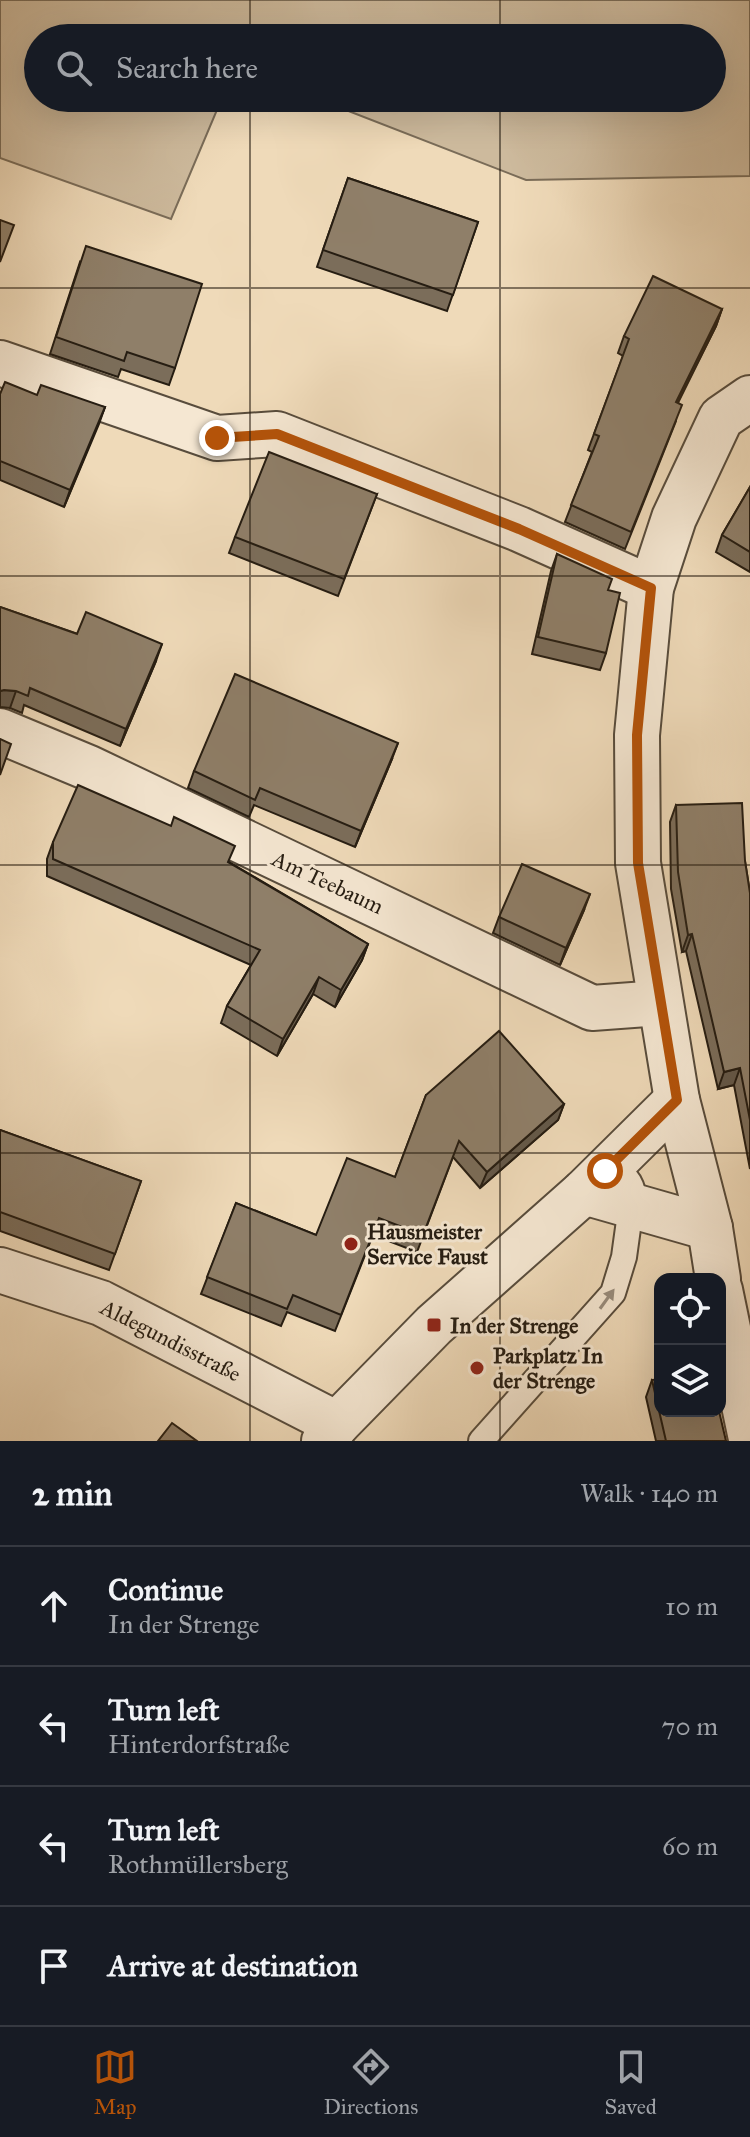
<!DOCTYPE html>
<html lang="en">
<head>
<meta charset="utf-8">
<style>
  :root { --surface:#171b24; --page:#20242c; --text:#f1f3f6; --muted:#9ea1a6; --line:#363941; --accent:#b45309 }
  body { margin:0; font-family:"IM FELL Great Primer",serif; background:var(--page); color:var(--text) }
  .controls { position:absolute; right:24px; bottom:24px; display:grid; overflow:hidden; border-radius:16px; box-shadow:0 8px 32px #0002 }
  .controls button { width:72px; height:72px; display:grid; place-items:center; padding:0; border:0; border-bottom:2px solid var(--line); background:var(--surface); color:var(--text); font:40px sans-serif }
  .stop { position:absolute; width:24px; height:24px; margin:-18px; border:6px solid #b45309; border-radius:50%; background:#fff }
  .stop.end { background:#b45309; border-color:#fff; box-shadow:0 2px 8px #0008 }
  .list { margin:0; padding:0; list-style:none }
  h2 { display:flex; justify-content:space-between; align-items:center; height:104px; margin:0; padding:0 32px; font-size:34px }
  h2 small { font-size:26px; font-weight:400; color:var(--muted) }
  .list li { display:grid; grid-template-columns:52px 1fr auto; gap:24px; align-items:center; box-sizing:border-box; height:120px; padding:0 32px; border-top:2px solid var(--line) }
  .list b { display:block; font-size:30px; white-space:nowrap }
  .list p { margin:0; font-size:26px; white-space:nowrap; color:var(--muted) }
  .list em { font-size:26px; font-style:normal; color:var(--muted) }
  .icon { flex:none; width:44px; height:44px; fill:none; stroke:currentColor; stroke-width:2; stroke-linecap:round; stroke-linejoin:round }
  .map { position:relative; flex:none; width:750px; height:1441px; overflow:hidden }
  .search { position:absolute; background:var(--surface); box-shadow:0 8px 32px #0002; left:24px; right:24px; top:24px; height:88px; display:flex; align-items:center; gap:20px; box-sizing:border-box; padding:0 28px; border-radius:44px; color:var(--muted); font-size:30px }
  .sheet { height:584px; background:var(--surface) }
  nav { display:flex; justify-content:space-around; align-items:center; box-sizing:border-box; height:112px; border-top:2px solid var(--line); background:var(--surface); font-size:22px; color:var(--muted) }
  nav a { display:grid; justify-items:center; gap:4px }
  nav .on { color:var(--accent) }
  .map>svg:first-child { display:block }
  .green { fill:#cdba9d; stroke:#7a6c58; stroke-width:2 }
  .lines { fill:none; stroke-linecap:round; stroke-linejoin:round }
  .service-casing { stroke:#584c3c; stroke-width:28 }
  .minor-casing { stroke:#584c3c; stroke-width:48 }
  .tertiary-casing { stroke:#584c3c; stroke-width:48 }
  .service { stroke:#f5e7d2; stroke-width:24 }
  .minor { stroke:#f5e7d2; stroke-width:44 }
  .tertiary { stroke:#f5e7d2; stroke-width:44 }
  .wall { fill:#7b6d5a; stroke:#261d12; stroke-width:2 }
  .shaded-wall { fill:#64594a; stroke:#261d12; stroke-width:2 }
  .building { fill:#8f7f69; stroke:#261d12; stroke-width:2 }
  .oneway { fill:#988c7c }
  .route { stroke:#b45309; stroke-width:10 }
  .grid { fill:none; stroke:#261d12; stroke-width:2; stroke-opacity:0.55 }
  .poi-dot { fill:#8f2418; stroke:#f5e7d2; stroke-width:3 }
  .labels { text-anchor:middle; stroke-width:6; stroke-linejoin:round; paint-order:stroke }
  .street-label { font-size:22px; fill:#261d12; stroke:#f5e7d2 }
  .poi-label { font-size:22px; font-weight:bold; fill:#261d12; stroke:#f5e7d2; text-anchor:start }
</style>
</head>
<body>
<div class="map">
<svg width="750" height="1441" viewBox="0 0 750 1441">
  <rect width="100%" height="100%" fill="#efdab9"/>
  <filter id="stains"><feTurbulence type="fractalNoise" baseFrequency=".0025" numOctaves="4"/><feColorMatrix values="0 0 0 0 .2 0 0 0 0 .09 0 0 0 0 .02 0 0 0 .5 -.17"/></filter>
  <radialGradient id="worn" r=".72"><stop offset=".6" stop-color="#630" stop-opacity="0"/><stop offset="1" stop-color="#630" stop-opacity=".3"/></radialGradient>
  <polygon class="green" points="0,0 750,0 750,176 526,180 315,98 712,98 712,38 38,38 38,98 222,98 171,219 0,158"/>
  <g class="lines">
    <defs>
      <path id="service" d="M481 1441 613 1293 624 1257 633 1192C629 1176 620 1171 605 1171"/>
      <g id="minor">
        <polyline points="0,363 217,438 277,434 519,529 651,588"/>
        <polyline points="0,731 89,768 592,1008 660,1003"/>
        <polyline points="584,1192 710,1228"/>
        <polyline points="0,1270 101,1303 337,1424"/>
        <polyline points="324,1441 337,1424 434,1325 584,1192 677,1100"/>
      </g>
      <g id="tertiary">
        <polyline points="718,1279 710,1228 677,1100 638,863 637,735 651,588 674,518 721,418 750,398"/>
        <polyline points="720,1290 750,1434"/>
      </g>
    </defs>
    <use href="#service" class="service-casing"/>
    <use href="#minor" class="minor-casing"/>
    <use href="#tertiary" class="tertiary-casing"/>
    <use href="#service" class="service"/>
    <use href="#minor" class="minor"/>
    <use href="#tertiary" class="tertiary"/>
  </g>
  <g class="wall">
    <polygon points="348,178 478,222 447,311 317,267"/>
    <polygon points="80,262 175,368 169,385 121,369 118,377 50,354"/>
    <polygon points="722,309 716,326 677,403 676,421 625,549 565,522 592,452 588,450 623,356 618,353 624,336"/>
    <polygon points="0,394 37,395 105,407 64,507 0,480"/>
    <polygon points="750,487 750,572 716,552 722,535"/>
    <polygon points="377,494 338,596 229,553 235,537"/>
    <polygon points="557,554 608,590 606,653 600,670 532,654 551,571"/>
    <polygon points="0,607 156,661 120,746 24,705 22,713 10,708"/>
    <polygon points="392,759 355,847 254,805 249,817 188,788 194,771"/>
    <polygon points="676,805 745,861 750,893 750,1169 734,1085 718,1089 686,951 682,952 671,889 670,822"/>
    <polygon points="53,842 229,862 368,944 362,960 335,1007 313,994 277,1056 221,1023 227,1006 251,965 47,876 47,859"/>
    <polygon points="584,910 560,965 493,933 499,917"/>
    <polygon points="426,1095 564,1104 558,1120 480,1188 453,1157 417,1252 373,1235 335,1331 287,1312 281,1326 201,1294 236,1203 316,1235 395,1177"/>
    <polygon points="0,1130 141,1181 109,1270 0,1231"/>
    <polygon points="652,1380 726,1441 656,1441 646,1397"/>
  </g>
  <g class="shaded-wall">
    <polygon points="722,309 716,326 670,419 676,402"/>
    <polygon points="105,407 99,424 64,507 70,490"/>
    <polygon points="162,644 156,661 120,746 126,729"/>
    <polygon points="4,690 16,691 10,708 0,707 0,691"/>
    <polygon points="398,743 392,759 355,847 361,831"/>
    <polygon points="590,894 584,910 560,965 566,948"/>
    <polygon points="692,934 686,951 682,952 688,935"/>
    <polygon points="368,944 362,960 335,1007 341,990"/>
    <polygon points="319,977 313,994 277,1056 283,1039"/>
    <polygon points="740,1068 734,1085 718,1089 724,1072"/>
    <polygon points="564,1104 558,1120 480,1188 487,1172"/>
  </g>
  <g class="building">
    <polygon points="348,178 478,222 453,295 323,250"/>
    <polygon points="0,220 14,225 0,262"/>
    <polygon points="86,246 202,284 175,368 127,352 124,361 56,337"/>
    <polygon points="653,276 722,309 676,402 682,405 631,532 571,505 599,436 594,434 629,339 624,336"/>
    <polygon points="5,382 37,395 41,385 105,407 70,490 0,461 0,394"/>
    <polygon points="269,452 377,494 344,579 235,537"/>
    <polygon points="750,487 750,552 722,535"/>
    <polygon points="557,554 612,579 608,590 620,593 606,653 538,637"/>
    <polygon points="0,607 77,634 86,612 162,644 126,729 30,688 28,696 16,691 4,690 0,691"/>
    <polygon points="235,674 398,743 361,831 260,788 255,800 194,771"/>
    <polygon points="0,739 11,744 0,775"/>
    <polygon points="78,785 171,826 174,817 235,846 228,862 368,944 341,990 319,977 283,1039 227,1006 260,950 53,859 53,842"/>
    <polygon points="742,803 745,861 750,893 750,1120 740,1068 724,1072 692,934 688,935 678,872 676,805"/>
    <polygon points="522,864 590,894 566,948 499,917"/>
    <polygon points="499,1031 564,1104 487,1172 459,1141 423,1235 379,1218 341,1315 293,1295 287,1309 207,1277 236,1203 316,1235 347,1158 395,1177 426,1095"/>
    <polygon points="0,1130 141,1181 115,1254 0,1212"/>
    <polygon points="660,1379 660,1411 719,1411 726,1441 666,1441 652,1380"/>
    <polygon points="172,1423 197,1441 158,1441"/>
  </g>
  <defs><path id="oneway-solid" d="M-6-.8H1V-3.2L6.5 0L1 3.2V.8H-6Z" transform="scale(2)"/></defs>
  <use class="oneway" href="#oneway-solid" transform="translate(607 1299) rotate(-54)"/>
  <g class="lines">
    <polyline class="route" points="217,438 277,434 519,529 651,588 637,735 638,863 677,1100 605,1171"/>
  </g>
  <path class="grid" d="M250 0V38M500 0V38M250 98V1441M500 98V1441M0 288H750M0 576H750M0 865H750M0 1153H750"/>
  <g class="poi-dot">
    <circle cx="351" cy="1244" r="8"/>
    <rect x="426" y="1317" width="16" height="16" rx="4"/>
    <circle cx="477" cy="1368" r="8"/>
  </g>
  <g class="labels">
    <g class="street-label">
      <text transform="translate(328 882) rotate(25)" y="8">Am Teebaum</text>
      <text transform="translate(171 1340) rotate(27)" y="8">Aldegundisstraße</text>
    </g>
    <g class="poi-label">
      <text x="367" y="1239">Hausmeister<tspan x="367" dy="25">Service Faust</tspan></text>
      <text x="450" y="1333">In der Strenge</text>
      <text x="493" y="1363">Parkplatz In<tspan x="493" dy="25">der Strenge</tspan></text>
    </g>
  </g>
  <rect width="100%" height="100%" filter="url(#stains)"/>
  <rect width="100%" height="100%" fill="url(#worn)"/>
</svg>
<div class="controls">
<button><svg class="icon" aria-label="locate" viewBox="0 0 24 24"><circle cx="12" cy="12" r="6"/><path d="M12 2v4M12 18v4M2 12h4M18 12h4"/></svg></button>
<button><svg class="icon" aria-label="layers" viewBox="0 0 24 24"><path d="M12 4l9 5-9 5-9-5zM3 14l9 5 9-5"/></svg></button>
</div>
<div class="stop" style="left:605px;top:1171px"></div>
<div class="stop end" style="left:217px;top:438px"></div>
<div class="search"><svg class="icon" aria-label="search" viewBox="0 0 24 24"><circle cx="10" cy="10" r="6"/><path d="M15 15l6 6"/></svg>Search here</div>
</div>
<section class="sheet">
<h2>2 min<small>Walk · 140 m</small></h2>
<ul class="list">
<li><svg class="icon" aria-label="ahead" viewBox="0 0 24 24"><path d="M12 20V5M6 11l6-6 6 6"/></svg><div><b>Continue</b><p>In der Strenge</p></div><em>10 m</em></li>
<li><svg class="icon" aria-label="left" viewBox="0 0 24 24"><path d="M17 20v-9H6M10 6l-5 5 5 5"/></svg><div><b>Turn left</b><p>Hinterdorfstraße</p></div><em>70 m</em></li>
<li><svg class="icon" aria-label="left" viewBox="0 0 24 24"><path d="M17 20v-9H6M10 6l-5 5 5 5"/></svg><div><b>Turn left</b><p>Rothmüllersberg</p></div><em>60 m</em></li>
<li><svg class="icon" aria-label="arrive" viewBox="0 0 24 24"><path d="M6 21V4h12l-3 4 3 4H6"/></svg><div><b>Arrive at destination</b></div></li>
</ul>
</section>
<nav>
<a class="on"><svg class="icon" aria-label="map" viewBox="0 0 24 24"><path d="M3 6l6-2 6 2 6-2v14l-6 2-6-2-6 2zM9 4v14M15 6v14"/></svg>Map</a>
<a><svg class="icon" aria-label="directions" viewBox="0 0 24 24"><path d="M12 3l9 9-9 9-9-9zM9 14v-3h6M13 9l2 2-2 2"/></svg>Directions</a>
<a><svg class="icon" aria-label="saved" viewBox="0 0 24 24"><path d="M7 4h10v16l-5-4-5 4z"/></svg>Saved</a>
</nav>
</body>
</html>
